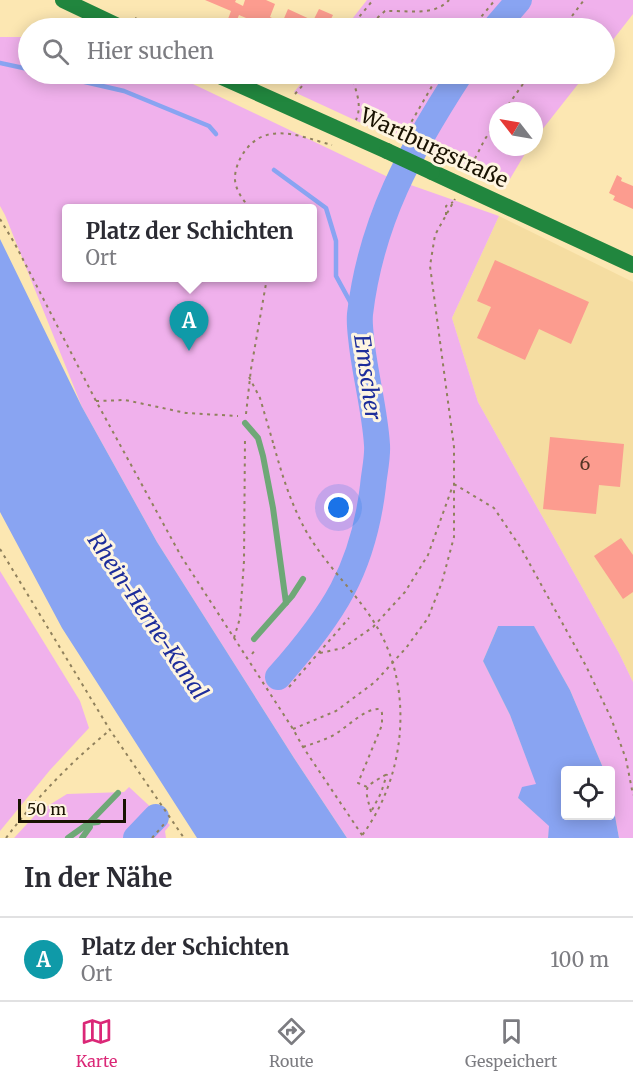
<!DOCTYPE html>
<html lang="de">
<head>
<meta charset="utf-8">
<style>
  :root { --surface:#fff; --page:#f7f7f7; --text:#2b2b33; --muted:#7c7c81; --line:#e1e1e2; --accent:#db2777 }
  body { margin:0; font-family:Merriweather,serif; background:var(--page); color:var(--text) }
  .controls { position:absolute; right:18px; bottom:18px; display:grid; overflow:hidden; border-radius:6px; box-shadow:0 3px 15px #0003 }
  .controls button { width:54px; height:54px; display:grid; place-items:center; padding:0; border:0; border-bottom:2px solid var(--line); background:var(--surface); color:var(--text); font:30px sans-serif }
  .compass { position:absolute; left:489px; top:102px; width:54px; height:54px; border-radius:50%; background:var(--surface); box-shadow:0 3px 15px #0003; rotate:301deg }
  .scale { position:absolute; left:18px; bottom:15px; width:108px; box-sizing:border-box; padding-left:6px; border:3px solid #191201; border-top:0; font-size:16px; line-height:21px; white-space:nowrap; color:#191201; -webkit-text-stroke:4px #fef5e1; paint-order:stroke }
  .you { position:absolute; left:339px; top:508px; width:21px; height:21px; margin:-15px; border:4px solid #fff; border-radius:50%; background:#1a73e8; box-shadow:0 0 0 9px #1a73e833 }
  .badge { display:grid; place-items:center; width:39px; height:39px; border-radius:50%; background:var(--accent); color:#fff; font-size:20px; font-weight:700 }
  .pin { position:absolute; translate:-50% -50px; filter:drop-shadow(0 2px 3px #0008) }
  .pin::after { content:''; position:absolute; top:32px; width:21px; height:18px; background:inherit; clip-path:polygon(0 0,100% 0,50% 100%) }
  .popup { position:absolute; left:62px; top:204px; width:255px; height:78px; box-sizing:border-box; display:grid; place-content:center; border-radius:6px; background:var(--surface); filter:drop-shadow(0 2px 4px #0005); font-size:20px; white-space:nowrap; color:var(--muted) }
  .popup b { font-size:22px; color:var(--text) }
  .popup::after { content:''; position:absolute; left:50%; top:100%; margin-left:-12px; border:12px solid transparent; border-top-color:var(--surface) }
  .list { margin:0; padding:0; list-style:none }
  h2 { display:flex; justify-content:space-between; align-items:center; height:78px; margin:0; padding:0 24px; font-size:26px }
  h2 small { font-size:20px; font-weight:400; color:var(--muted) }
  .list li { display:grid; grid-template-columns:39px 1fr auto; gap:18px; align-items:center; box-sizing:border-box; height:84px; padding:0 24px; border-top:2px solid var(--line) }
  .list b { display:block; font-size:22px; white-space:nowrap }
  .list p { margin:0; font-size:20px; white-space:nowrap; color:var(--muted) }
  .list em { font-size:20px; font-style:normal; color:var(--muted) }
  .icon { flex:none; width:33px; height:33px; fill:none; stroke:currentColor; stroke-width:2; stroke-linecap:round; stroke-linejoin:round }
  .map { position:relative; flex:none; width:633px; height:838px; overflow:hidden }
  .search { position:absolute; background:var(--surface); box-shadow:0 3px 15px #0003; left:18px; right:18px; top:18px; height:66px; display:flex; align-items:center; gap:15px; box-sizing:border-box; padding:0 21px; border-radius:33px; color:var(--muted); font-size:22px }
  .sheet { height:162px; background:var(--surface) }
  nav { display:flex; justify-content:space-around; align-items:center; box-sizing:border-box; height:84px; border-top:2px solid var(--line); background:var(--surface); font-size:16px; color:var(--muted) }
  nav a { display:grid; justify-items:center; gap:3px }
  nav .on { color:var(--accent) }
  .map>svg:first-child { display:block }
  .built { fill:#f5dda1 }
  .green { fill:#f0b1ec; fill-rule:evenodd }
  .water { fill:#89a4f2 }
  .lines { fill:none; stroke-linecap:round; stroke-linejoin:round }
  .stream { stroke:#89a4f2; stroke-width:4.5 }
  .river { stroke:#89a4f2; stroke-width:26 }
  .building { fill:#fc9c8f }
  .path { stroke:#90815d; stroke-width:2; stroke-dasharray:3 4.5; stroke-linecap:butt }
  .service { stroke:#6ea877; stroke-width:6 }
  .secondary { stroke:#21863e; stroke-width:16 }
  .path-bridge { stroke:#90815d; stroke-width:2; stroke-dasharray:3 4.5; stroke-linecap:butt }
  .secondary-bridge { stroke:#21863e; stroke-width:16 }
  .labels { text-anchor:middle; stroke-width:6; stroke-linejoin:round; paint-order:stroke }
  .number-label { font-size:18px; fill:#523424 }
  .street-label { font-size:21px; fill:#191201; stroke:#fef5e1 }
  .water-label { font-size:22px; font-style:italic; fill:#1d2d9b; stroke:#fef5e1 }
</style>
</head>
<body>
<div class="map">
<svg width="633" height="838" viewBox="0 0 633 838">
  <rect width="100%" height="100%" fill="#fce7b2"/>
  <polygon class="built" points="499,216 633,282 633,682 619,653 478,402 452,318"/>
  <g class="green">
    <polygon points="367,0 633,0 633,14 605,50 604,28 345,28"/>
    <path d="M0 37H28V74H172L388 177 499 216 452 318 478 402 619 653 633 682V838H619L611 794 610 770H604L570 690 534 627 498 626 483 661 510 715 537 785 518 798 550 826 548 838H347L294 758 157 542 82 407 5 215 0 206ZM66 208H312V278H66Z"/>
    <polygon points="309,74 586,74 534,140 534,111 498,111 498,147 529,147 504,189 391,134 372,128 294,92"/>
    <polygon points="0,571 80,701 89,728 50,770 0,831"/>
    <polygon points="129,787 170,825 165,831 166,838 14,838 38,812 67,794 124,792"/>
  </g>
  <g class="water">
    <polygon points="0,239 82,407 157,542 294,758 347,838 197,838 62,628 0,512"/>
    <polygon points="498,626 534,626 570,690 604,770 566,770 566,816 610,816 611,794 619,838 548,838 549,826 518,798 522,787 536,784 510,715 483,661"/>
  </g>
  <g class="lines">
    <g class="stream">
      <polyline points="0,63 28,69"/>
      <polyline points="50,74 124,91 209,126 216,134"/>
      <polyline points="274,170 326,208 336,241 336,276 359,318"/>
    </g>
    <g class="river">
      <polyline points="495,28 519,0"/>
      <path d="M278 677C333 615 363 570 373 486 374 473 378 458 377 445 375 412 366 379 362 346 361 336 359 325 360 314 371 221 410 151 460 74"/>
      <polyline points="136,838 156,817"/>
    </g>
  </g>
  <g class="building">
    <polygon points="205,0 236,0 235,2 243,6 245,0 266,0 275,4 270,17 282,23 288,9 314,21 311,28 264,28 265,26 239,15 236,22 228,19 231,11"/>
    <polygon points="319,9 333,15 328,25 314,19"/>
    <polygon points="617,175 622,178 621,181 633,186 633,209 613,200 615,196 609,193"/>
    <polygon points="495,260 589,302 571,344 539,329 525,360 477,338 491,307 477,301"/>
    <polygon points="550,437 624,444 620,487 599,485 596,514 543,509"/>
    <polygon points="621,538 633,555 633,592 623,599 594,556"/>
  </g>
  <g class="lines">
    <g class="path">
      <polyline points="135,18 154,28"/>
      <polyline points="350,28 373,0"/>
      <path d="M366 28 385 11C406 10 434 17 449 0"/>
      <polyline points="472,28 495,0"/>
      <polyline points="563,28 584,0"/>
      <path d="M351 74C355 89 363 104 356 120"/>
      <polyline points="295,94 313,74"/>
      <polyline points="504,111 530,74"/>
      <polyline points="402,142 409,126 439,74"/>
      <polyline points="468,172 485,139 498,120"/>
      <path d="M250 208C243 200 236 191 235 180 234 163 248 141 264 136 285 128 312 140 332 145"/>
      <polyline points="446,215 446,206 453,202"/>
      <polyline points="0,219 15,244 96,401 181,556 293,729 303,747 364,838"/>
      <polyline points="249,377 260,398 274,446"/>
      <polyline points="96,401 125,400 186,413 238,416"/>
      <polyline points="246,414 251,369 267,278"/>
      <polyline points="454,484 494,508 521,548 586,666 611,718 626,759 633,795"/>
      <polyline points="0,549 110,730 184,838"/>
      <polyline points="234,638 240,618 244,561 245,438"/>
      <polyline points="320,653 343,648 373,627 405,592 428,555 452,488"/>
      <polyline points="252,654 256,649"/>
      <polyline points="289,687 349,618"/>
      <polyline points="293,729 336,711 375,682 406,648 428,618 442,582 454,537 454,447 430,266 435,235 455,199"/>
      <path d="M303 747C312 744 321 741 330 737 345 730 364 708 379 709L382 713V725L358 783 367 787"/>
      <polyline points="372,810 381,793 387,774"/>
      <path d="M371 812C364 785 363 788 387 774"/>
      <path d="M6 838C36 798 72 761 110 730"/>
      <polyline points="152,838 165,823"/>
    </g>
    <g class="service">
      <polyline points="245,423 258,438 263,456 273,508 286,603"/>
      <polyline points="254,639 292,596 303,579"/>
      <polyline points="68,838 89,823 118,793"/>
      <polyline points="82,838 90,827 89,823 98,822"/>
    </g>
    <g class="secondary">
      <polyline points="63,0 122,28"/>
      <polyline points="215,74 387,151"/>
      <polyline points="432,172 633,265"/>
    </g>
    <path class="path-bridge" d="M274 446C282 475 291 504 306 531 326 566 357 593 377 627 415 691 405 780 360 838"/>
    <polyline class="secondary-bridge" points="387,151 432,172"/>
  </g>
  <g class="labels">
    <g class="number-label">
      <text x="585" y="470">6</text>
    </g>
    <g class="street-label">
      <text transform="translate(434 148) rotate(25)" y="7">Wartburgstraße</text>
    </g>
    <g class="water-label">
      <text transform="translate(368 377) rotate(82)" y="8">Emscher</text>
      <text transform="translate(148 616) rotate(56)" y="8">Rhein-Herne-Kanal</text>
    </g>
  </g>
</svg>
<div class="controls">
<button><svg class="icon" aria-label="locate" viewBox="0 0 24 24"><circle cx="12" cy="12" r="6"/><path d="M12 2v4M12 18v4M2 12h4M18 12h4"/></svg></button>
</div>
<svg class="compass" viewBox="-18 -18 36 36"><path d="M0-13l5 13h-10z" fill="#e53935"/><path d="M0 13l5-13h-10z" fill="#7c7c81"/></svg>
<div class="scale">50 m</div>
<div class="you"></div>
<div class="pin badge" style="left:189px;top:351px;background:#0f9aa8">A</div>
<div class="popup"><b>Platz der Schichten</b>Ort</div>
<div class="search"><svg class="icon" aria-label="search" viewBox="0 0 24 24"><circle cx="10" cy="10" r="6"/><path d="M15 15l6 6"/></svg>Hier suchen</div>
</div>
<section class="sheet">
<h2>In der Nähe<small></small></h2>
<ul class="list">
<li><span class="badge" style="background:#0f9aa8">A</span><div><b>Platz der Schichten</b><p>Ort</p></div><em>100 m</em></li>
</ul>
</section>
<nav>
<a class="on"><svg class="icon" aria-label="map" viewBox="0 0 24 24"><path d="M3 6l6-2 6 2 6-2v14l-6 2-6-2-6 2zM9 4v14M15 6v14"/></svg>Karte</a>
<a><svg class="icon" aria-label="directions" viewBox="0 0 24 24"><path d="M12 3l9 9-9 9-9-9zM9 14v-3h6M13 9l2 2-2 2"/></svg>Route</a>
<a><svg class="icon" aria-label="saved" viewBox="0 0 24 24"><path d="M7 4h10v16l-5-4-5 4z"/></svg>Gespeichert</a>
</nav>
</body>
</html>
